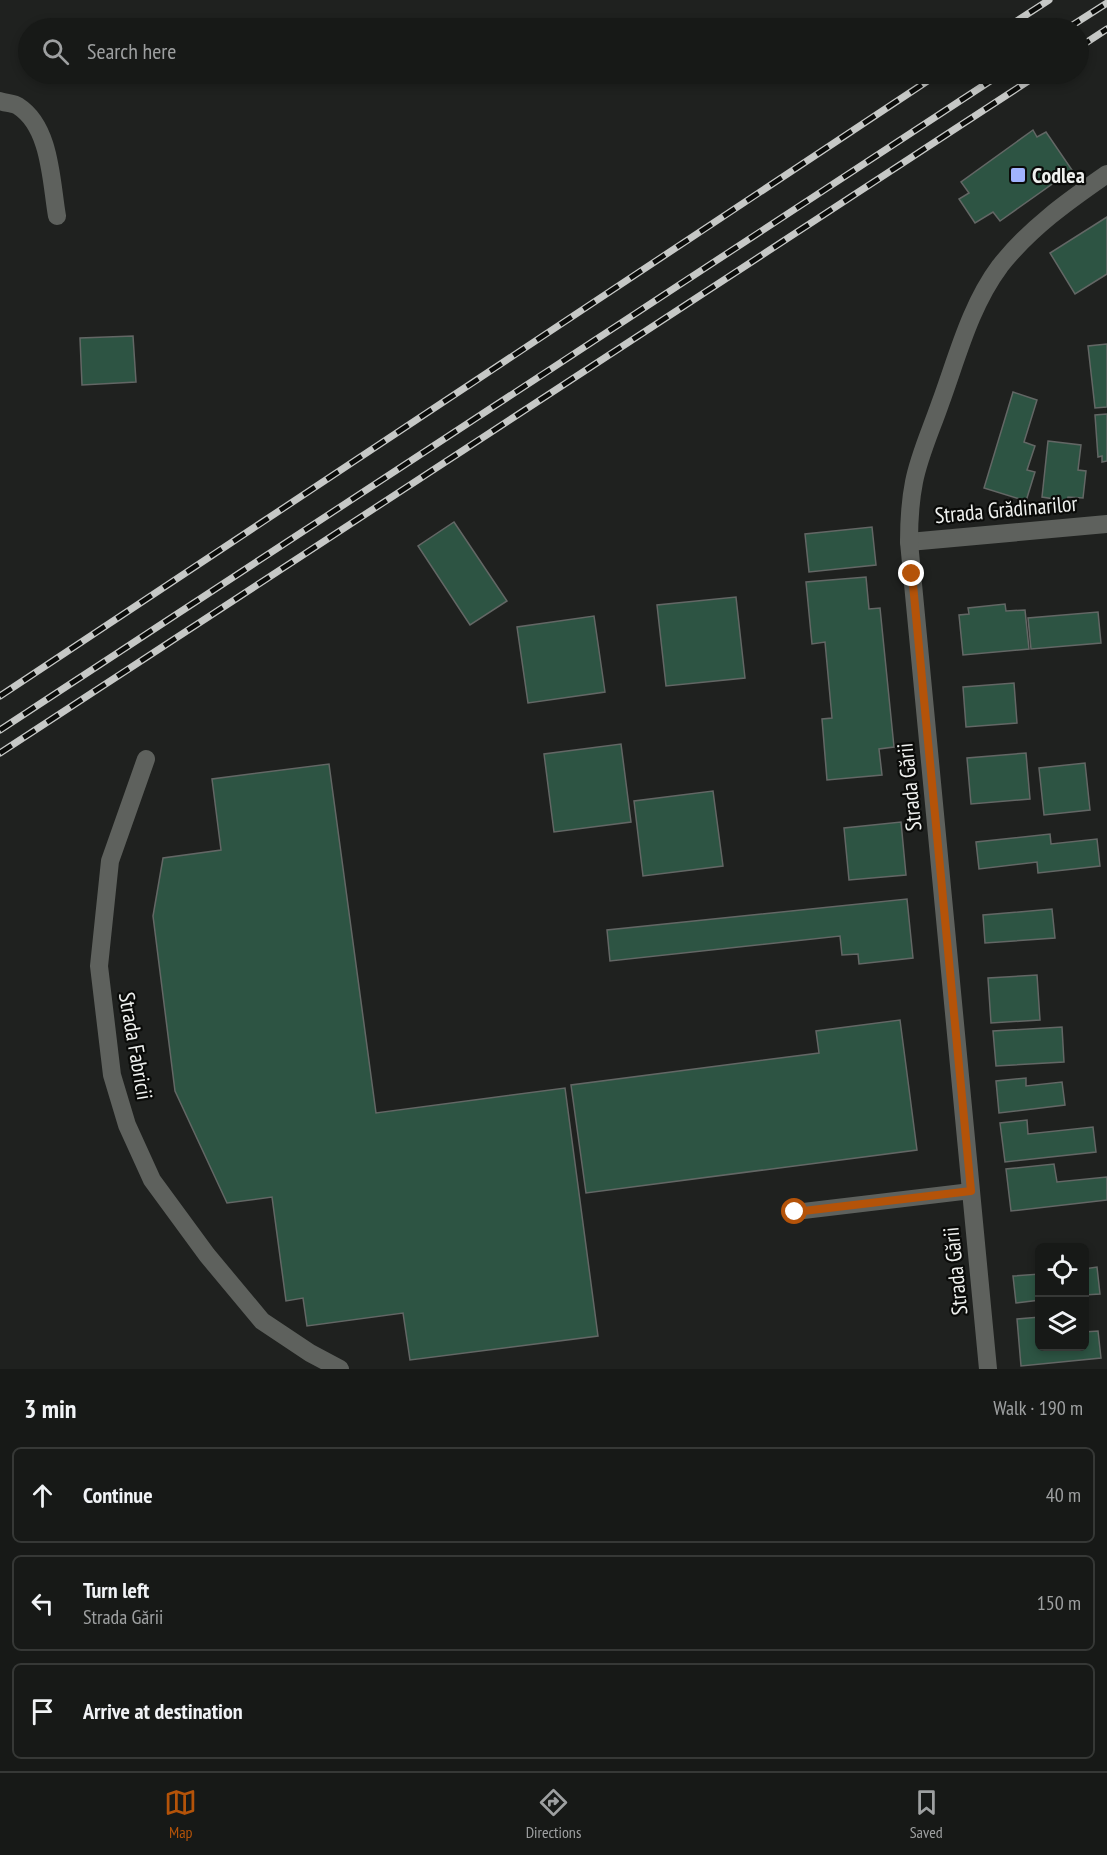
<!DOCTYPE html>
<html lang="en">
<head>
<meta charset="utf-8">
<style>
  :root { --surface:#171917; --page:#202220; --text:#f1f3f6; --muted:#9ea0a1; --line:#363836; --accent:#b45309 }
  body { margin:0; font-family:"PT Sans Narrow",sans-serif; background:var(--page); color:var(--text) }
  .controls { position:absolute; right:18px; bottom:18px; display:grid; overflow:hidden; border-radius:9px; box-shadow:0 3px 9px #0003 }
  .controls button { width:54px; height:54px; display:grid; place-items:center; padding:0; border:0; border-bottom:2px solid var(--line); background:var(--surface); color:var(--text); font:30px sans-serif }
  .stop { position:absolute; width:18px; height:18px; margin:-14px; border:4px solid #b45309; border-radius:50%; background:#fff }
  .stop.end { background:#b45309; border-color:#fff; box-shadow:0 2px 6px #0008 }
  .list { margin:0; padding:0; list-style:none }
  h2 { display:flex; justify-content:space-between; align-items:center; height:78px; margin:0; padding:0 24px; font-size:26px }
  h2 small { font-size:20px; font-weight:400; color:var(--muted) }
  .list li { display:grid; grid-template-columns:39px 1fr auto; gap:18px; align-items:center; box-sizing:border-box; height:96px; margin:0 12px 12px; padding:0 12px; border:2px solid var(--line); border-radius:9px }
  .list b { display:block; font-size:22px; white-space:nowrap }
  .list p { margin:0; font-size:20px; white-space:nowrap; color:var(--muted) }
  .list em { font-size:20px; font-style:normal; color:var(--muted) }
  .icon { flex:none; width:33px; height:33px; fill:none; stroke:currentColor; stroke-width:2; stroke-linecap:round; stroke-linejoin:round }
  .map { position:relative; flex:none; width:1107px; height:1369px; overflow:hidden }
  .search { position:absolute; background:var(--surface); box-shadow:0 3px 9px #0003; left:18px; right:18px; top:18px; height:66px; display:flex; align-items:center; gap:15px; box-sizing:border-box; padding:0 21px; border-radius:33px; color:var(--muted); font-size:22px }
  .sheet { height:402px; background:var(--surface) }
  nav { display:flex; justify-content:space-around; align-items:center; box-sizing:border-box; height:84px; border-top:2px solid var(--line); background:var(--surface); font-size:16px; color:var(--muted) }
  nav a { display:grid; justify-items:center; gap:3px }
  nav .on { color:var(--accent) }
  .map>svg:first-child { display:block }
  .building { fill:#2d5443; stroke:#636765; stroke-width:1.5 }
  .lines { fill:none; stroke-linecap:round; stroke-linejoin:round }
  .lane { stroke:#5e615d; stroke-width:16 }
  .street { stroke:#5e615d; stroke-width:18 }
  .rail-casing { stroke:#c6c8c6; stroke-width:7 }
  .rail { stroke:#0a0b09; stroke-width:4.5; stroke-dasharray:14; stroke-linecap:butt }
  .route { stroke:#b45309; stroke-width:8 }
  .poi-dot { fill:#a0b3fd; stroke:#0a0b09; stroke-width:2 }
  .labels { text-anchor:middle; stroke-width:4.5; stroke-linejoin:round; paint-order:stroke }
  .poi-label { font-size:22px; font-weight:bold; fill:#eff1ef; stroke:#0a0b09; text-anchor:start }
  .street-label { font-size:22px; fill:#eff1ef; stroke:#0a0b09 }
</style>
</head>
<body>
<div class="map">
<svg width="1107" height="1369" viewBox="0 0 1107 1369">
  <rect width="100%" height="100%" fill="#1f211f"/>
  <g class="building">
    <polygon points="1033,130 1037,137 1046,132 1072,170 1000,221 993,212 975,223 959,199 969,193 961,182"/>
    <polygon points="1107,217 1107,274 1075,294 1050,253"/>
    <polygon points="133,336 136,382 82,385 80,338"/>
    <polygon points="1107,344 1107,407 1095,408 1088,346"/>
    <polygon points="1013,392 1037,400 1024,442 1035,446 1027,470 1035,472 1026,501 984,488"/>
    <polygon points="1107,414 1107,461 1102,462 1102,456 1098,457 1095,415"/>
    <polygon points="1048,441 1081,445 1078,470 1086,471 1083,498 1068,497 1067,501 1042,497"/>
    <polygon points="454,522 507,601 470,625 418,546"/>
    <polygon points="872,527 876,565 809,572 805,534"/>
    <polygon points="866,577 869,609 880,608 894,747 879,749 882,775 827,780 822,719 832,718 825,642 812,644 806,582"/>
    <polygon points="736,597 745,678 666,686 657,605"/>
    <polygon points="1005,604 1006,611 1025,610 1029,649 963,655 959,615 969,614 968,608"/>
    <polygon points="1098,612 1101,643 1031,649 1028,618"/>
    <polygon points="594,616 605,692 528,703 517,627"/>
    <polygon points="1014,683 1017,723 966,727 963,687"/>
    <polygon points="621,744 631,822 554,832 544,754"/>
    <polygon points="1026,753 1030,799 971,804 967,758"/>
    <polygon points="1085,763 1090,810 1044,815 1039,768"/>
    <polygon points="329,764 376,1113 565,1088 598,1336 410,1360 403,1313 307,1326 303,1298 286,1301 272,1197 227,1203 175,1091 153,916 163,858 221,850 212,779"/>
    <polygon points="713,791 723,866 643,876 634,801"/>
    <polygon points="901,822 906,875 849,880 844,828"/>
    <polygon points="1050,834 1051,844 1097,839 1100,866 1038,873 1037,862 979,869 976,842"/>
    <polygon points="907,899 913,958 859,964 858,954 842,955 840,936 610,961 607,930"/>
    <polygon points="1052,909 1055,938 985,943 983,915"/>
    <polygon points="1037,975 1040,1020 991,1023 988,978"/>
    <polygon points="900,1020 917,1150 586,1193 571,1085 819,1053 816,1031"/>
    <polygon points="1062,1027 1064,1062 996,1066 993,1031"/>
    <polygon points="1026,1078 1026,1086 1062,1082 1065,1105 999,1113 996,1081"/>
    <polygon points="1027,1120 1028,1134 1093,1127 1096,1152 1005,1162 1000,1123"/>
    <polygon points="1054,1164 1057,1182 1107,1177 1107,1200 1011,1211 1006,1169"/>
    <polygon points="1097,1267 1100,1294 1084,1295 1084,1269"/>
    <polygon points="1040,1274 1040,1300 1016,1303 1013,1276"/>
    <polygon points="1040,1317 1040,1346 1084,1346 1084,1332 1098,1331 1101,1358 1021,1366 1017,1319"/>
  </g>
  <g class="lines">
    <polyline class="lane" points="795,1212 971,1191"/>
    <g class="street">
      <path d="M0 101C5 103 14 103 18 106 51 127 51 182 57 216"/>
      <polyline points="909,542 1107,524"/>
      <polyline points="146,759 110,861 99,966 112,1075 127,1125 152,1180 207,1255 262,1321 310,1353 340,1369"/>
      <path d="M988 1369 909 542C909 522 910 502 914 482 919 456 931 430 940 404 957 358 970 306 1000 266 1030 228 1068 201 1107 174"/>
    </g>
    <defs>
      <g id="rail">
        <polyline points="1006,28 1049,0"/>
        <polyline points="1068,28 1107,3"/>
        <polyline points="1078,48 1107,29"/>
        <polyline points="0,696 938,74"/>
        <polyline points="0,730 1001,74"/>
        <polyline points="0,753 1039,74"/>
      </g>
    </defs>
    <use href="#rail" class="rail-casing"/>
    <use href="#rail" class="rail"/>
  </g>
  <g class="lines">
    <polyline class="route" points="795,1212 971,1191 912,574"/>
  </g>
  <rect class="poi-dot" x="1010" y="167" width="16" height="16" rx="3"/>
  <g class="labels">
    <g class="poi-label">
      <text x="1032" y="183">Codlea</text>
    </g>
    <g class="street-label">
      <text transform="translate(1006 509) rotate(-5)" y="8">Strada Grădinarilor</text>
      <text transform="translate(909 787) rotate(-96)" y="8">Strada Gării</text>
      <text transform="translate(136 1046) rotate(80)" y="8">Strada Fabricii</text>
      <text transform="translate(955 1271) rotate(-96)" y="8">Strada Gării</text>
    </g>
  </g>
</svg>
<div class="controls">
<button><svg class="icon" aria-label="locate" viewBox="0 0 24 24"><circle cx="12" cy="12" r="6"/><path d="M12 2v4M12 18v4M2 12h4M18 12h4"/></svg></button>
<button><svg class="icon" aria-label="layers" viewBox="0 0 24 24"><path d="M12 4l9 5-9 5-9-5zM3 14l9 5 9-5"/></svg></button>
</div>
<div class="stop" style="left:795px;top:1212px"></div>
<div class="stop end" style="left:912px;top:574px"></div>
<div class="search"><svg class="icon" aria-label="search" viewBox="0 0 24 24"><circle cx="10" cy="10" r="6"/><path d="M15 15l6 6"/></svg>Search here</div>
</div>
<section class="sheet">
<h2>3 min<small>Walk · 190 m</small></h2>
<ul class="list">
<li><svg class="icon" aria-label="ahead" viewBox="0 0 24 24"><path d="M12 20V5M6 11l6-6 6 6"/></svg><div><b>Continue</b></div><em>40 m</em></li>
<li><svg class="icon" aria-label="left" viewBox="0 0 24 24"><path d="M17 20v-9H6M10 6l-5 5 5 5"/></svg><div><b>Turn left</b><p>Strada Gării</p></div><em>150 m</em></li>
<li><svg class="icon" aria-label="arrive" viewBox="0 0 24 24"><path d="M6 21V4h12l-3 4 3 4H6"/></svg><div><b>Arrive at destination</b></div></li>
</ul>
</section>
<nav>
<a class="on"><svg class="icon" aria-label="map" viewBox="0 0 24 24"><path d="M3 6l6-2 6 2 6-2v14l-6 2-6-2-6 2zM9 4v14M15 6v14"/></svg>Map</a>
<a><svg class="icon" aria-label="directions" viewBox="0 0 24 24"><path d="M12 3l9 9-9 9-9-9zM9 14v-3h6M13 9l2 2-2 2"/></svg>Directions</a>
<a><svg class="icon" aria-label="saved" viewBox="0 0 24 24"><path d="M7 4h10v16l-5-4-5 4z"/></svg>Saved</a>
</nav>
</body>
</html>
